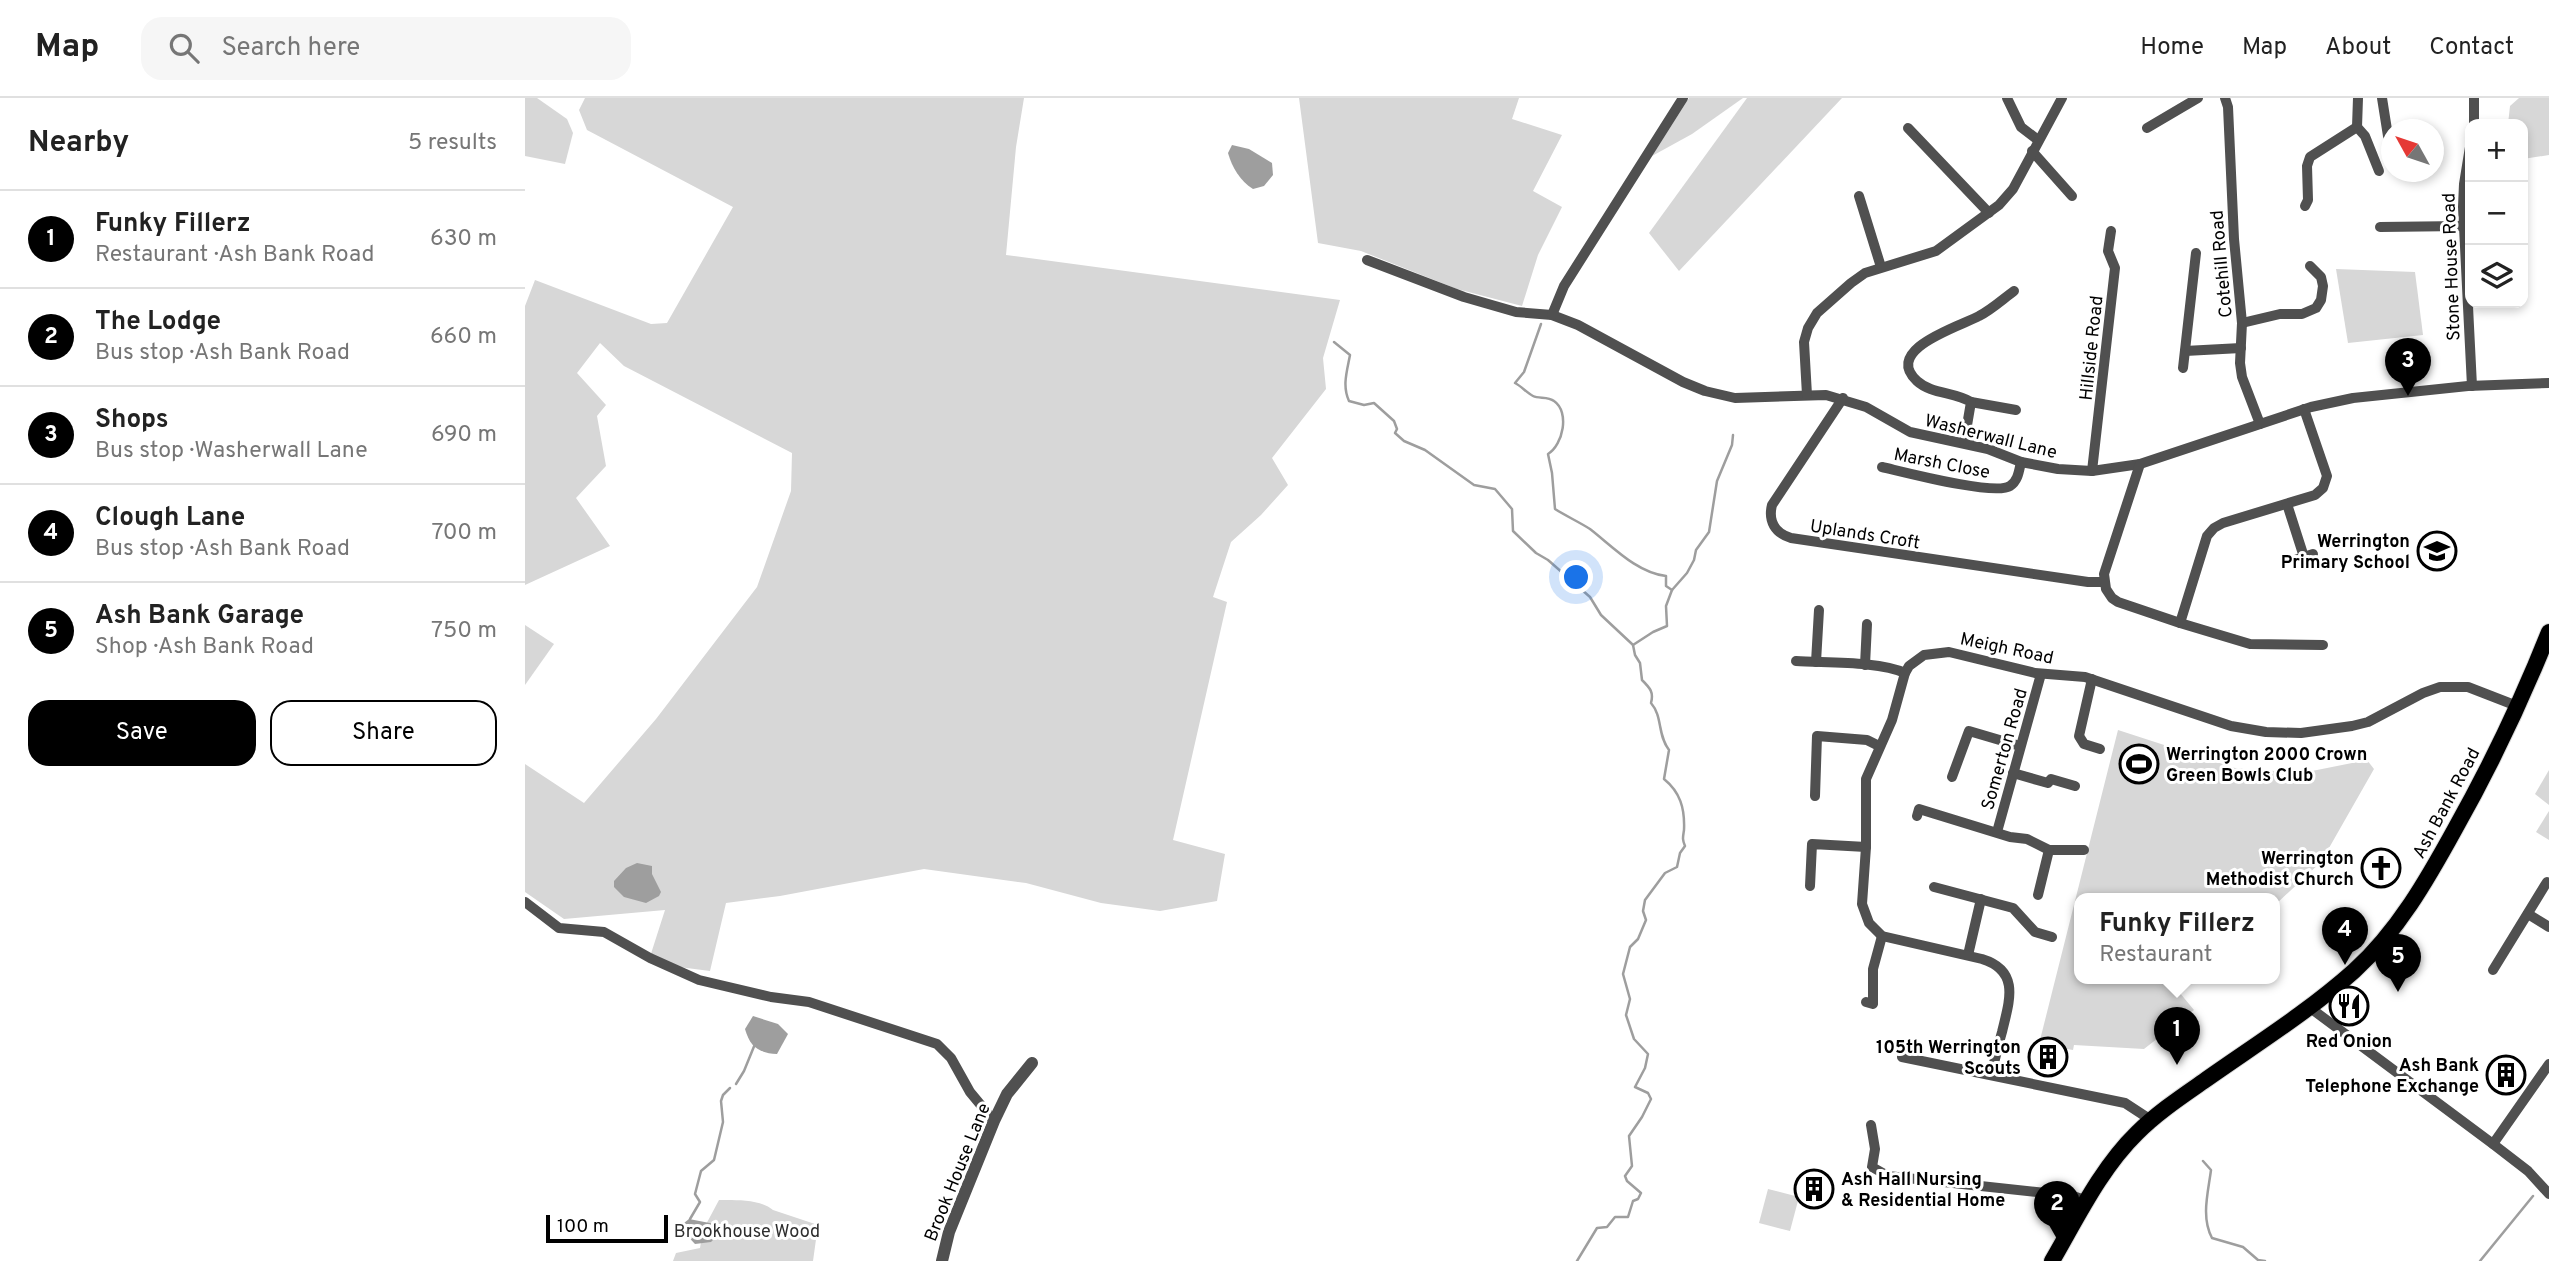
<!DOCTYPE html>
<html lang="en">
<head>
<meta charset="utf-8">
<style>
  :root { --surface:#fff; --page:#f6f6f6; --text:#222; --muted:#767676; --line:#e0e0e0; --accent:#000 }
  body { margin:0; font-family:Overpass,sans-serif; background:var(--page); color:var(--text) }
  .controls { position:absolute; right:21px; top:21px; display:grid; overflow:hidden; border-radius:14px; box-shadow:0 4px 10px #0003 }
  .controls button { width:63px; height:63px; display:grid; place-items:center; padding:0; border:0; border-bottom:2px solid var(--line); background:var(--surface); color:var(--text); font:35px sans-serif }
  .compass { position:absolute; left:1856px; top:21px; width:63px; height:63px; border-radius:50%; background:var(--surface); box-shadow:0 4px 10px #0003; rotate:310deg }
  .scale { position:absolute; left:21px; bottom:18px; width:122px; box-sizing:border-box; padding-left:7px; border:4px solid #000; border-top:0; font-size:19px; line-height:24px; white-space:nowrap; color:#000; -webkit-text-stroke:5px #fff; paint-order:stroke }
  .you { position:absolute; left:1052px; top:480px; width:24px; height:24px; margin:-18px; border:5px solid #fff; border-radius:50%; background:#1a73e8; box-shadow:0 0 0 10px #1a73e833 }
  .badge { display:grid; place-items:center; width:46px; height:46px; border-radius:50%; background:var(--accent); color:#fff; font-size:23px; font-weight:700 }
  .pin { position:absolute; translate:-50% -58px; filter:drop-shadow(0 2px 4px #0008) }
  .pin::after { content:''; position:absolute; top:37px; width:24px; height:21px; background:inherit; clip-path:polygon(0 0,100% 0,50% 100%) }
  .popup { position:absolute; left:1549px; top:795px; width:206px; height:91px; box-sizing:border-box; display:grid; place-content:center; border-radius:14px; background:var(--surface); filter:drop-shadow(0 2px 5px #0005); font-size:23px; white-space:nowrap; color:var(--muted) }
  .popup b { font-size:26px; color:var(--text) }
  .popup::after { content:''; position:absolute; left:50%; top:100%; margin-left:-14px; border:14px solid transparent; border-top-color:var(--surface) }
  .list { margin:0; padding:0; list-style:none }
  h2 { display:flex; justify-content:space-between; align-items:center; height:91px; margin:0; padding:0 28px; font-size:30px }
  h2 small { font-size:23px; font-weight:400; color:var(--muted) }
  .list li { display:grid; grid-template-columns:46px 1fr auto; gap:21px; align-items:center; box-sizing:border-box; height:98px; padding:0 28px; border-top:2px solid var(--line) }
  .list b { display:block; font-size:26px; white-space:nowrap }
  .list p { margin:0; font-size:23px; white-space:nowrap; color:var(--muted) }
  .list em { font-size:23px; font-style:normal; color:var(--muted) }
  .actions { display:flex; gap:14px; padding:21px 28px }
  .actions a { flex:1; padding:16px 0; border:2px solid var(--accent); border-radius:21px; text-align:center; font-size:24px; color:var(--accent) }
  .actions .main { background:var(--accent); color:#fff }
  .icon { flex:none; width:38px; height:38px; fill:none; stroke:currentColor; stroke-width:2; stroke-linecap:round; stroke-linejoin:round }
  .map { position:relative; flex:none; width:2024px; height:1163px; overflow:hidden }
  header { display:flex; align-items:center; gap:42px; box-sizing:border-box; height:98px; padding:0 35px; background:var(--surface); border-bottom:2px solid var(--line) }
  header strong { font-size:33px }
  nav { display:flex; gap:38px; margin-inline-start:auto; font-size:24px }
  .search { width:490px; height:63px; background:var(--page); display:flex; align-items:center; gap:18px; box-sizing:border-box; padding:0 24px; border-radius:21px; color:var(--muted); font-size:26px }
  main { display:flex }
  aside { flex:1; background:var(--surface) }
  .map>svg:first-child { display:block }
  .green { fill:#d7d7d7 }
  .water { fill:#9e9e9e }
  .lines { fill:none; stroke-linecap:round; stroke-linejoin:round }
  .stream { stroke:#9e9e9e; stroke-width:2.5 }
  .trunk-casing { stroke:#dbdbdb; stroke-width:18 }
  .minor { stroke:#505050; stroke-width:10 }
  .tertiary { stroke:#505050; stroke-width:12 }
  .trunk { stroke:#000; stroke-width:16 }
  .labels { text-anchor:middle; stroke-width:6; stroke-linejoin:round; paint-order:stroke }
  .street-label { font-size:18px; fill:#000; stroke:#fff }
  .poi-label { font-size:18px; font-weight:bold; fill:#000; stroke:#fff; text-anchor:end }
  .park-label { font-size:18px; fill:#2e2e2e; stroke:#fff }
</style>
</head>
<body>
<header>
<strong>Map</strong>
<div class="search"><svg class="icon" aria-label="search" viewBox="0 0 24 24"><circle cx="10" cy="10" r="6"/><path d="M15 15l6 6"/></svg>Search here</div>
<nav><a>Home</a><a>Map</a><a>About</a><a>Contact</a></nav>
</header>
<main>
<aside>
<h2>Nearby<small>5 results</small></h2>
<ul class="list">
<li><span class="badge">1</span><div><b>Funky Fillerz</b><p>Restaurant · Ash Bank Road</p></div><em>630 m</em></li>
<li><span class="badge">2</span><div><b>The Lodge</b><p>Bus stop · Ash Bank Road</p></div><em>660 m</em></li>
<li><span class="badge">3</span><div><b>Shops</b><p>Bus stop · Washerwall Lane</p></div><em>690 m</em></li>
<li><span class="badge">4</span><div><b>Clough Lane</b><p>Bus stop · Ash Bank Road</p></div><em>700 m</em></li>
<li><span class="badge">5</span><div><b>Ash Bank Garage</b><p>Shop · Ash Bank Road</p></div><em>750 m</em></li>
</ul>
<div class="actions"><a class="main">Save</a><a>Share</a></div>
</aside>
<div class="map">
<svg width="2024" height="1163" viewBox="0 0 2024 1163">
  <rect width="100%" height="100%" fill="#fff"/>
  <g class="green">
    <polygon points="0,0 12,0 42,21 48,35 40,66 0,58"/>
    <polygon points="60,0 499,0 491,49 481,157 815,202 798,260 801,291 747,360 763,387 736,417 706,444 688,499 702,504 648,742 700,756 692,803 635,813 576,805 501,785 399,771 255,798 201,805 185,873 123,865 140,812 39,821 0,794 0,666 59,705 131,621 232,489 266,393 267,355 99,268 75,245 52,275 81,307 72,318 81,368 51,400 85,448 0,487 0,208 10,182 126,226 142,225 208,109 62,32 54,12"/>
    <polygon points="774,0 994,0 987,21 1037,37 1008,93 1037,109 1013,157 997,208 932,191 836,153 793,145"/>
    <polygon points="1164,0 1218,0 1167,36 1127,58"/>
    <polygon points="1222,0 1317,0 1154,173 1124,135"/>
    <polygon points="1994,0 2024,0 2024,57 1998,61 1998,26 1983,26 1985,8"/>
    <polygon points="1811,171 1890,174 1898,237 1823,245"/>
    <polygon points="0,527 29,546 0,587"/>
    <polygon points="1593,632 1710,670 1777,675 1842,662 1849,671 1796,764 1750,807 1750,801 1554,801 1554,881 1648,881 1645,883 1669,912 1619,951 1549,947 1548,952 1514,946"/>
    <polygon points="2024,672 2024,707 2010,696"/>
    <polygon points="2024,713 2024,742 2011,734"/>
    <polygon points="1243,1091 1274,1099 1265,1133 1234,1125"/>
    <path d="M194 1102C210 1102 235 1101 248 1112L293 1127 288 1163H148L151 1155 175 1150 178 1132Z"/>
  </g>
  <g class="water">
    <path d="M707 47 724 51 747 65 748 77 739 88 728 91C715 83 707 69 703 55Z"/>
    <polygon points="112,765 127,768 127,776 136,794 134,798 121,805 99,799 89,789 89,783 101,770"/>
    <path d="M228 918 253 926 263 936 252 956C234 955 225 949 220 931Z"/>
    <polygon points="164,1121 195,1127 194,1136 186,1144 170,1146 154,1129"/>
  </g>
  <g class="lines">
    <g class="stream">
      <path d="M1016 226 999 274 990 285C996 288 1002 295 1008 298 1014 301 1023 298 1029 303 1045 314 1038 347 1023 356L1027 375 1030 411C1041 418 1054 424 1065 431 1087 448 1112 475 1141 478V488L1147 492"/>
      <path d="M809 244 825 257C822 273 817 288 824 303L839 307 849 305 869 323 872 331 870 335 879 343 900 352 949 387 970 391 987 411 988 433 1011 455 1023 462 1065 499 1076 517 1107 546"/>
      <polyline points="1108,547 1128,534 1142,528 1141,508 1147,492 1162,475 1169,462 1171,452 1184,434 1192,383 1207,347 1208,337"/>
      <polyline points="211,986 219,973 230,946"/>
      <path d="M1678 1063 1686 1072C1683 1095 1676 1119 1687 1140L1718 1149 1733 1162 1740 1163"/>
      <polyline points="165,1121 175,1104 170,1096 176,1073 189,1062 198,1024 196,1003 198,997 205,990"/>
      <path d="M1052 1163 1072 1130 1082 1129 1090 1119H1103L1108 1103 1113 1101 1116 1095 1102 1083 1100 1078 1107 1068 1104 1038 1117 1019 1126 1001 1123 995 1110 989 1120 970 1123 956 1109 941 1101 917 1105 901 1098 876 1105 849 1113 841 1121 822 1118 813 1120 802 1140 775 1152 769 1155 755 1160 748C1157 741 1158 739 1159 732 1160 710 1155 694 1139 681L1144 652C1132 636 1138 619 1126 605 1129 594 1125 590 1117 582L1115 565 1110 557 1108 547"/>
      <polyline points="1955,1163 2008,1098"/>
    </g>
    <defs>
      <path id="trunk" d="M1527 1163C1552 1120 1576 1070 1612 1035 1632 1015 1656 999 1679 983 1730 947 1783 914 1829 873 1873 833 1902 782 1930 731 1966 667 1997 602 2024 534"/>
    </defs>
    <use href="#trunk" class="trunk-casing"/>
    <g class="minor">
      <polyline points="1482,0 1496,29 1513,42"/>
      <polyline points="1700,0 1703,9 1709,141 1717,225 1715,265 1717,279 1735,326"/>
      <polyline points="1857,0 1863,38"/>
      <polyline points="1949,0 1949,26"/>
      <polyline points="1832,29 1840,38 1854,73"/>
      <polyline points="1832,29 1833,0"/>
      <polyline points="1383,30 1464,115"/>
      <polyline points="1622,30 1673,0"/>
      <polyline points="1945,49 1939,86 1938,109 1947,288"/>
      <polyline points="1507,53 1547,98"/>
      <polyline points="1334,98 1356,169"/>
      <polyline points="1780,108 1783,102 1782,68 1785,59 1832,29"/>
      <polyline points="1855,129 1938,128"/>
      <polyline points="842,162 939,199 991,214 1027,217 1053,227 1158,284 1180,293 1210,300 1301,297 1341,309 1385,334 1463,351 1496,364 1533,371 1567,373 1615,366 1786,309 1828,300 1943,288 2024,285"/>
      <polyline points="1027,217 1039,188 1158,0"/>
      <polyline points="1717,225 1755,216 1777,216 1791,210 1796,202 1798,188 1796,179 1785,168"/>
      <polyline points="1660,253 1716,250"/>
      <polyline points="1658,270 1671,155"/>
      <polyline points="1282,297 1279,244 1283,230 1292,215 1326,185 1340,175 1411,153 1474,107 1488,91 1537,0"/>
      <path d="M1318 300 1247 407C1243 423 1250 435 1266 440L1563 484H1579"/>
      <polyline points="1446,304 1491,312"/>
      <path d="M1439 345 1446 304C1430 294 1406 296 1392 283 1357 251 1436 228 1454 218 1466 212 1478 201 1489 193"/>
      <polyline points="1615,366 1579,476 1581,491 1587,500 1593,504 1655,525 1682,438 1689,430 1698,425 1790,397 1798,390 1802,378 1779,311"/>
      <path d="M1357 369C1379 374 1470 398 1485 388 1493 383 1494 373 1496 364"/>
      <polyline points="1567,373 1590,170 1583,153 1586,133"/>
      <polyline points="1762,406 1779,459"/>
      <polyline points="1770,462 1788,456"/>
      <polyline points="1655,525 1725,546 1798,547"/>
      <path d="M1271 563C1300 565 1355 563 1380 575"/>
      <polyline points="1291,564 1294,512"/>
      <polyline points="1340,567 1342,526"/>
      <polyline points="1567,581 1554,638 1559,646 1575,651"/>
      <polyline points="1488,675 1523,685 1526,681 1550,688"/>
      <polyline points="1427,679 1444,633 1495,648"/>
      <polyline points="1290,698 1292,638 1342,642 1354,648"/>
      <polyline points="1392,718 1394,711 1485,739 1502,741 1524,752 1559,752"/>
      <polyline points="1472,734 1516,576"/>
      <polyline points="1285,788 1287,746 1341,749"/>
      <polyline points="1409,789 1488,810 1510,834 1527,839"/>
      <polyline points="1513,797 1524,752"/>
      <polyline points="0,804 34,830 79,834 125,860 174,882 246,899 284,904 412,946 426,960 445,994 469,1023"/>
      <polyline points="2003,816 2024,829"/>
      <polyline points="1443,857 1456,801"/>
      <polyline points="1968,872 2022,784"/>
      <polyline points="1341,904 1348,906 1348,871 1357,838"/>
      <polyline points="1784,909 1968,1046 2003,1073 2024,1096"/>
      <polyline points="1377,959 1600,1005 1626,1022"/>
      <path d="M1466 976C1470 962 1473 948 1477 934 1484 904 1496 873 1457 861L1357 838 1344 825 1337 806 1341 749V681L1367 622 1380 575 1384 568 1399 557 1424 554 1510 575 1560 579 1706 628 1741 634 1776 635 1827 628 1843 624 1898 595 1915 589H1943L1992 608"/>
      <polyline points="1346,1027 1350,1051 1347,1069 1363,1078 1548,1098 1563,1103"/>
      <polyline points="1968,1046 2024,966"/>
    </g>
    <polyline class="tertiary" points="417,1163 424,1134 469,1023 482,996 507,965"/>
    <use href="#trunk" class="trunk"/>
  </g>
  <defs>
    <symbol id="school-ring" viewBox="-11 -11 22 22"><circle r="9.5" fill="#fff" stroke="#000" stroke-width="1.5"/><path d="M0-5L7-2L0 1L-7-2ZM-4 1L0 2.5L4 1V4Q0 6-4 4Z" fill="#000"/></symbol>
    <symbol id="stadium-ring" viewBox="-11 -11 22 22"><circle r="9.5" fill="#fff" stroke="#000" stroke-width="1.5"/><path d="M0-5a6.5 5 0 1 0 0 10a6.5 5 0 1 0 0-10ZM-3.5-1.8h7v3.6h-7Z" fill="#000"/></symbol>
    <symbol id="church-ring" viewBox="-11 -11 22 22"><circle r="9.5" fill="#fff" stroke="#000" stroke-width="1.5"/><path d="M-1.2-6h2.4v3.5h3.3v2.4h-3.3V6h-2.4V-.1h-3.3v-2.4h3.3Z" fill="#000"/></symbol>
    <symbol id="restaurant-ring" viewBox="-11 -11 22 22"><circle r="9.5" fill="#fff" stroke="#000" stroke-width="1.5"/><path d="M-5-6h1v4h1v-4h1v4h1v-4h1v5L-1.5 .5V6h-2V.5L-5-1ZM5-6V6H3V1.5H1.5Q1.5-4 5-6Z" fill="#000"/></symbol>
    <symbol id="building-ring" viewBox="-11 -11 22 22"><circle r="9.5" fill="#fff" stroke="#000" stroke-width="1.5"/><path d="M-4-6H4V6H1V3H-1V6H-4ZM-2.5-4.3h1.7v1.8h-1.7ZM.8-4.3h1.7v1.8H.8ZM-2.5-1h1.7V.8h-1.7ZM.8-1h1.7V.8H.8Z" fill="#000"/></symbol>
  </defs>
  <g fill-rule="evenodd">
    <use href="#school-ring" x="1890" y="431" width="44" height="44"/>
    <use href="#stadium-ring" x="1592" y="644" width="44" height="44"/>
    <use href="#church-ring" x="1834" y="748" width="44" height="44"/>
    <use href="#restaurant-ring" x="1802" y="886" width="44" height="44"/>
    <use href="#building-ring" x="1501" y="937" width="44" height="44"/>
    <use href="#building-ring" x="1959" y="955" width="44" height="44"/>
    <use href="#building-ring" x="1267" y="1069" width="44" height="44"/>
  </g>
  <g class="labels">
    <g class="street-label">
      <text transform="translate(1696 166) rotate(-95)" y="6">Cotehill Road</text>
      <text transform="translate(1926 169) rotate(-92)" y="6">Stone House Road</text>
      <text transform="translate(1566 250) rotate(-84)" y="6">Hillside Road</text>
      <text transform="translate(1466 338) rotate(14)" y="6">Washerwall Lane</text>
      <text transform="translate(1417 365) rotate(11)" y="6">Marsh Close</text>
      <text transform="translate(1340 436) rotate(9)" y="6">Uplands Croft</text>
      <text transform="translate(1482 550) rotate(12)" y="6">Meigh Road</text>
      <text transform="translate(1479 651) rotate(-74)" y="6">Somerton Road</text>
      <text transform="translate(1921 705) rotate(-62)" y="6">Ash Bank Road</text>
      <text transform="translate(432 1074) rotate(-68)" y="6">Brook House Lane</text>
    </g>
    <g class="poi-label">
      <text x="1885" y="449">Werrington<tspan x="1885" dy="21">Primary School</tspan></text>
      <text x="1641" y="662" text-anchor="start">Werrington 2000 Crown<tspan x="1641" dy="21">Green Bowls Club</tspan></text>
      <text x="1829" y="766">Werrington<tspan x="1829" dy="21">Methodist Church</tspan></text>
      <text x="1824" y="949" text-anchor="middle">Red Onion</text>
      <text x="1496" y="955">105th Werrington<tspan x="1496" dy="21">Scouts</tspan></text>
      <text x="1954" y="973">Ash Bank<tspan x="1954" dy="21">Telephone Exchange</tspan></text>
      <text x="1316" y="1087" text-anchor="start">Ash Hall Nursing<tspan x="1316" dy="21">&amp; Residential Home</tspan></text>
    </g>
    <g class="park-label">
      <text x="222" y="1139">Brookhouse Wood</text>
    </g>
  </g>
</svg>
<div class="controls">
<button>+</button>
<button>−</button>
<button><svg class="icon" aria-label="layers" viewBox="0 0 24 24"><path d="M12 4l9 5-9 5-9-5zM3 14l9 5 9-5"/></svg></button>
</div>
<svg class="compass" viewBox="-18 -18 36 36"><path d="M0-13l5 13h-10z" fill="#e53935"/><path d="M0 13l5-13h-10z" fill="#767676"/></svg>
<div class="scale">100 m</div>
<div class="you"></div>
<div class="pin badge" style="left:1652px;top:967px">1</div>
<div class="popup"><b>Funky Fillerz</b>Restaurant</div>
<div class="pin badge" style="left:1532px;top:1141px">2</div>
<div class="pin badge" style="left:1883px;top:298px">3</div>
<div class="pin badge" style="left:1820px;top:867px">4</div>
<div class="pin badge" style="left:1873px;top:894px">5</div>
</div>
</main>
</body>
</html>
